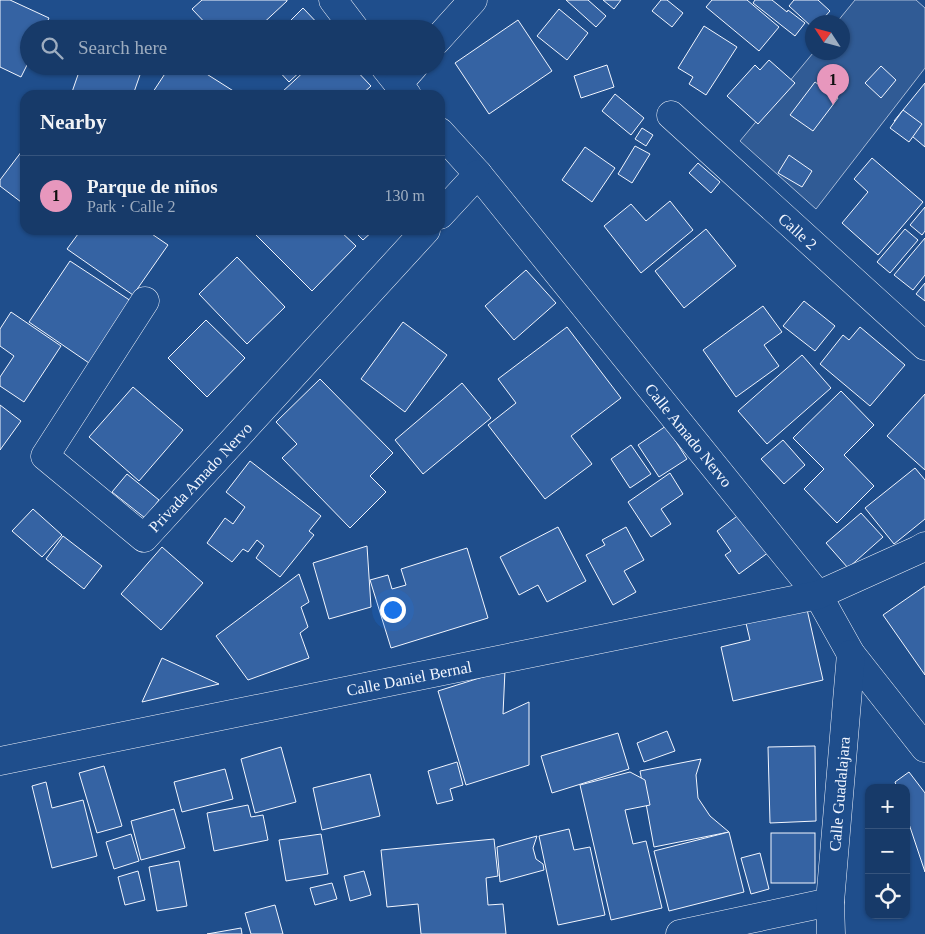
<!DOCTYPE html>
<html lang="en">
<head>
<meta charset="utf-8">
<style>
  :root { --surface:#173a69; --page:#20416f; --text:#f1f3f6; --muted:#9eadc0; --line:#36547d; --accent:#e797bd }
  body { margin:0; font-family:Georgia,serif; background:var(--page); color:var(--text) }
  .controls { position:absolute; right:15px; bottom:15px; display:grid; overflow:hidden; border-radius:10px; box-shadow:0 1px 4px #0004 }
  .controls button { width:45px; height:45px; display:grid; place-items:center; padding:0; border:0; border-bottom:1px solid var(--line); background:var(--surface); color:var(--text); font:25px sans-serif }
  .compass { position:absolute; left:805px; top:15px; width:45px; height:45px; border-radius:50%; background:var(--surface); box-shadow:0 1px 4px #0004; rotate:306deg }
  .you { position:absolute; left:392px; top:609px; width:18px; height:18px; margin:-12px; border:4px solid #fff; border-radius:50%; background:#1a73e8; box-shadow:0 0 0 8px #1a73e833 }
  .badge { display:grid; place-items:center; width:32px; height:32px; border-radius:50%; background:var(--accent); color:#111; font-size:16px; font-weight:700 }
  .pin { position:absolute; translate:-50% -41px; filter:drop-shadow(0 1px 2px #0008) }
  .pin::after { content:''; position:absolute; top:26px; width:18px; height:15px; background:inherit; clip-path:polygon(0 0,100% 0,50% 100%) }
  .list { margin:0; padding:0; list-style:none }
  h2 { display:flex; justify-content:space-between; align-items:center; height:65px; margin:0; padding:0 20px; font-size:21px }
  h2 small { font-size:16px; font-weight:400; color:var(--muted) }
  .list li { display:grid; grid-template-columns:32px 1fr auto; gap:15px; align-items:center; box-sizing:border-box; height:80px; padding:0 20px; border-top:1px solid var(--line) }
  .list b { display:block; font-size:19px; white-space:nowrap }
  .list p { margin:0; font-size:16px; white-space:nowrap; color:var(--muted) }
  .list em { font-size:16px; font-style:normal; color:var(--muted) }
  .icon { flex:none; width:28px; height:28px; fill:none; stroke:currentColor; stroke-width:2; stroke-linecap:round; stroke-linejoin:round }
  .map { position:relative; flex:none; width:925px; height:934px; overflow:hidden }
  .search { position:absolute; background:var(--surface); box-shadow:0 1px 4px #0004; left:20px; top:20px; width:425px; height:55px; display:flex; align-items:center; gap:12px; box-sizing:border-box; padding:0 18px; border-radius:28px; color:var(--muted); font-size:19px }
  .panel { position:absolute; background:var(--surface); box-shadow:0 1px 4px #0004; left:20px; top:90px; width:425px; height:145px; border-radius:15px }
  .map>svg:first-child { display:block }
  .built { fill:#305b95; stroke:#a8bbd7 }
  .building { fill:#3563a3; stroke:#f2f6ff }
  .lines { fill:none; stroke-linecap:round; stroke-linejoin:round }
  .minor-casing { stroke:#f2f6ff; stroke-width:29 }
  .minor { stroke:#1f4e8c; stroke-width:28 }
  .labels { text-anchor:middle; stroke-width:4; stroke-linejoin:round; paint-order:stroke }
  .street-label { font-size:16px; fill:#f2f6ff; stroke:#1f4e8c }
</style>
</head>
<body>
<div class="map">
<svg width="925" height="934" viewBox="0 0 925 934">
  <rect width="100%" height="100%" fill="#1f4e8c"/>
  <polygon class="built" points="855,0 916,0 925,8 925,68 816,209 740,141 813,53 842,52 842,22 837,22"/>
  <g class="building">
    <polygon points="0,0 10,0 49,18 44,29 29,29 29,61 21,77 0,67"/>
    <polygon points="202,0 287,0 287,1 257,29 211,29 192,9"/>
    <polygon points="566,0 588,0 606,16 596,27"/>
    <polygon points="603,0 621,0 614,9"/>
    <polygon points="661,0 667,0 683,13 672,27 652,11"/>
    <polygon points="712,0 747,0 779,27 759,51 706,7"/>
    <polygon points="755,0 772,0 787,12 788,10 805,23 795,36 753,3"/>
    <polygon points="794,0 818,0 830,11 820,22 812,22 812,27 789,6"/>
    <polygon points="303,8 323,29 282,29"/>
    <polygon points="559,9 588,33 567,60 537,36"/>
    <polygon points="518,20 552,71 489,114 455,63"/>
    <polygon points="704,26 737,47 706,95 689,84 693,77 678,68"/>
    <polygon points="769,60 795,83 758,124 727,96 755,65 760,70"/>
    <polygon points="607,65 614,87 581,98 574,76"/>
    <polygon points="81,66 143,66 133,95 71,95"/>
    <polygon points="170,66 194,66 235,92 233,95 151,95"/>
    <polygon points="274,66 306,66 289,82"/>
    <polygon points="310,66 352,66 371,86 361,95 283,95 281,93"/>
    <polygon points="881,66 896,80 881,98 865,83"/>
    <polygon points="815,82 838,98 813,131 790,115"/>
    <polygon points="925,83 925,147 894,121"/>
    <polygon points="615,94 644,118 631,135 602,111"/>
    <polygon points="903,110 922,124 909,142 890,128"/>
    <polygon points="642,128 653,135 646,146 635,139"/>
    <polygon points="635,146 650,154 632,183 618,174"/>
    <polygon points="25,147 25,205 0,186 0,180"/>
    <polygon points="585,147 615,168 592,202 562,180"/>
    <polygon points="789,155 812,171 802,187 778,173"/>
    <polygon points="872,158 923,202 878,255 842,223 868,192 854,179"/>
    <polygon points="698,163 720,182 711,193 689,173"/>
    <polygon points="670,201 693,230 641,273 604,226 631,204 646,221"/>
    <polygon points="925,207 925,231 922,235 910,225"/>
    <polygon points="706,229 736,266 684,308 655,271"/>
    <polygon points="905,229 918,240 890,273 877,262"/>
    <polygon points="81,230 146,230 168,245 133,295 67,249"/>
    <polygon points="253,230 339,230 356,246 312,291 252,231"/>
    <polygon points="353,230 374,230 363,240"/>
    <polygon points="925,238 925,275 913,290 894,275"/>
    <polygon points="237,257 285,307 247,344 199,294"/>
    <polygon points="70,261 131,301 89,363 29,322"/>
    <polygon points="526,270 556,303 514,340 485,306"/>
    <polygon points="925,283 925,301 916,294"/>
    <polygon points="804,301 835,326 815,351 783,326"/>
    <polygon points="763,306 782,332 764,345 779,366 736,397 703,350"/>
    <polygon points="11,312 61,346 24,402 0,386 0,377 14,356 0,346 0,329"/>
    <polygon points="206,320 245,358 207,397 168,358"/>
    <polygon points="403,322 447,355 405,412 361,379"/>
    <polygon points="567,327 621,398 571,436 592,464 545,499 488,425 516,403 498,379"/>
    <polygon points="860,327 905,365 870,406 820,364 843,335 849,340"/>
    <polygon points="802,355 831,388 767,444 738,411"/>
    <polygon points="320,379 393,453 370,476 386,492 350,528 282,458 297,444 276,422"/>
    <polygon points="462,383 491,418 423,474 395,440"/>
    <polygon points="133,387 183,430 139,481 89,437"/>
    <polygon points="841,391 874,425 844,455 874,486 837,523 804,489 824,469 793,438"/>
    <polygon points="925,394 925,470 887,436"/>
    <polygon points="0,405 21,421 0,450"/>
    <polygon points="666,426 687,459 659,477 638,445"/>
    <polygon points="783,440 805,465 784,484 761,459"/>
    <polygon points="631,445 651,474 630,488 611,459"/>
    <polygon points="250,461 321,516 309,531 314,535 280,577 256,558 264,546 257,540 248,552 243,549 232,562 207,543 225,518 233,524 245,507 226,492"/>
    <polygon points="915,468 925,480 925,519 894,544 865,508"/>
    <polygon points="670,473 683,494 661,509 671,524 651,537 628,502"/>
    <polygon points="127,474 159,500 145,518 112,492"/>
    <polygon points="33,509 62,535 42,557 12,531"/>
    <polygon points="861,513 883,537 848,568 826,543"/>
    <polygon points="740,514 769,552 739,574 725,555 731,551 717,531"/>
    <polygon points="558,527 586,581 547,602 538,585 519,595 500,557"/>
    <polygon points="626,527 644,560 624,571 636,592 613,605 586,555 605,545 602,540"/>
    <polygon points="63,536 102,566 84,589 46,559"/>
    <polygon points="367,546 371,607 329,619 313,563"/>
    <polygon points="162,547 203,583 161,630 121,594"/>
    <polygon points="467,548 488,618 391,648 370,580 388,575 392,589 406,585 401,569"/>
    <polygon points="299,574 309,602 301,607 308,627 300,633 309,658 248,680 216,636"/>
    <polygon points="925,586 925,675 883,615"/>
    <polygon points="806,605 823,680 733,701 721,647 750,640 745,619"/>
    <polygon points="162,658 219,684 142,702"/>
    <polygon points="505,670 503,714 529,702 529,765 466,785 438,691"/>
    <polygon points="667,731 675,751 644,762 637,743"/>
    <polygon points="618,733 629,769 552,793 541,756"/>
    <polygon points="815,746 816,821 770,823 768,747"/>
    <polygon points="281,747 296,802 255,813 241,759"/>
    <polygon points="701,759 696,775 698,798 710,816 729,832 654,847 640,771"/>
    <polygon points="457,762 463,785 450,789 453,800 437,804 428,771"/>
    <polygon points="104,766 122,826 97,833 79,773"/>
    <polygon points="225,769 233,799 182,812 174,782"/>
    <polygon points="630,772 645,780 650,805 625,810 633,844 646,841 662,908 611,920 580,785"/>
    <polygon points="909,772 925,793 925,872 906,815 906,788 897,788 895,782"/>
    <polygon points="370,774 380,816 322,830 313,788"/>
    <polygon points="46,782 52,808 83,800 97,856 52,868 32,786"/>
    <polygon points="248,805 251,817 263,815 268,840 214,851 207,813"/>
    <polygon points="174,809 185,848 141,860 131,821"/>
    <polygon points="569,829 574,850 590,847 605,915 558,925 539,836"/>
    <polygon points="729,832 744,892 669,911 654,851"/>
    <rect x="771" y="833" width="44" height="50"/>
    <polygon points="131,834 139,861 114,869 106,842"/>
    <polygon points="321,834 328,874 286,881 279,840"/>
    <polygon points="537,836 533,848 536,859 543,864 544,870 500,882 497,847"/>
    <polygon points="494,839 498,876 486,878 488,905 503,904 506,934 421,934 418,904 387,907 381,850"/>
    <polygon points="760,853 769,889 751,894 741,858"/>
    <polygon points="179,861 187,906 157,911 149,867"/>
    <polygon points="138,871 145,900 125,905 118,877"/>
    <polygon points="364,871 371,895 350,901 344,876"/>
    <polygon points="332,883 337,899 315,905 310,888"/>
    <polygon points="275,905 283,934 251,934 245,913"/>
    <polygon points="241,928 242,934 207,934"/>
  </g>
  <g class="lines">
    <defs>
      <g id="minor">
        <polyline points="333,0 355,29"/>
        <polyline points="436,41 473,0"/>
        <polyline points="384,66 407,95"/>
        <polyline points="398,84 414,66"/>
        <polyline points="671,115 925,346"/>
        <polyline points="440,132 478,174 818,595 851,654 925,748"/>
        <polyline points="440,215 478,174"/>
        <polyline points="145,301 45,456 144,538 426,230"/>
        <polyline points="0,761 818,595 918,550 925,546"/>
        <polyline points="680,934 830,902"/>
        <polyline points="831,934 830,902 851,654"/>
      </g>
    </defs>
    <use href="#minor" class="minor-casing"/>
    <use href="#minor" class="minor"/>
  </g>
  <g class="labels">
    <g class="street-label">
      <text transform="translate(798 231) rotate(42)" y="6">Calle 2</text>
      <text transform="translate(689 435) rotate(51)" y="6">Calle Amado Nervo</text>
      <text transform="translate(200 477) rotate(-47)" y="6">Privada Amado Nervo</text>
      <text transform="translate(409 678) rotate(-11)" y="6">Calle Daniel Bernal</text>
      <text transform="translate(839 794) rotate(-85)" y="6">Calle Guadalajara</text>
    </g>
  </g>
</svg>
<div class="controls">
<button>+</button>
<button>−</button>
<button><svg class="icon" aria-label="locate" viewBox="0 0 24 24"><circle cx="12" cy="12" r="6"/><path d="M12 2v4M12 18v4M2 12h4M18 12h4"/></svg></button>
</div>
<svg class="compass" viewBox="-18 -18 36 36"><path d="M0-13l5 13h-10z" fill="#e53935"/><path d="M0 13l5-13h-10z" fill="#9eadc0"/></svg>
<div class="you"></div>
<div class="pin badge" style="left:833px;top:105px">1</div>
<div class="search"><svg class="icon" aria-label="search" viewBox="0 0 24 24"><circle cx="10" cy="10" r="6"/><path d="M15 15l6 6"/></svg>Search here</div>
<section class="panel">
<h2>Nearby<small></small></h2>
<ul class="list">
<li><span class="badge">1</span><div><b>Parque de niños</b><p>Park · Calle 2</p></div><em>130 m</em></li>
</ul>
</section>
</div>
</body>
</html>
